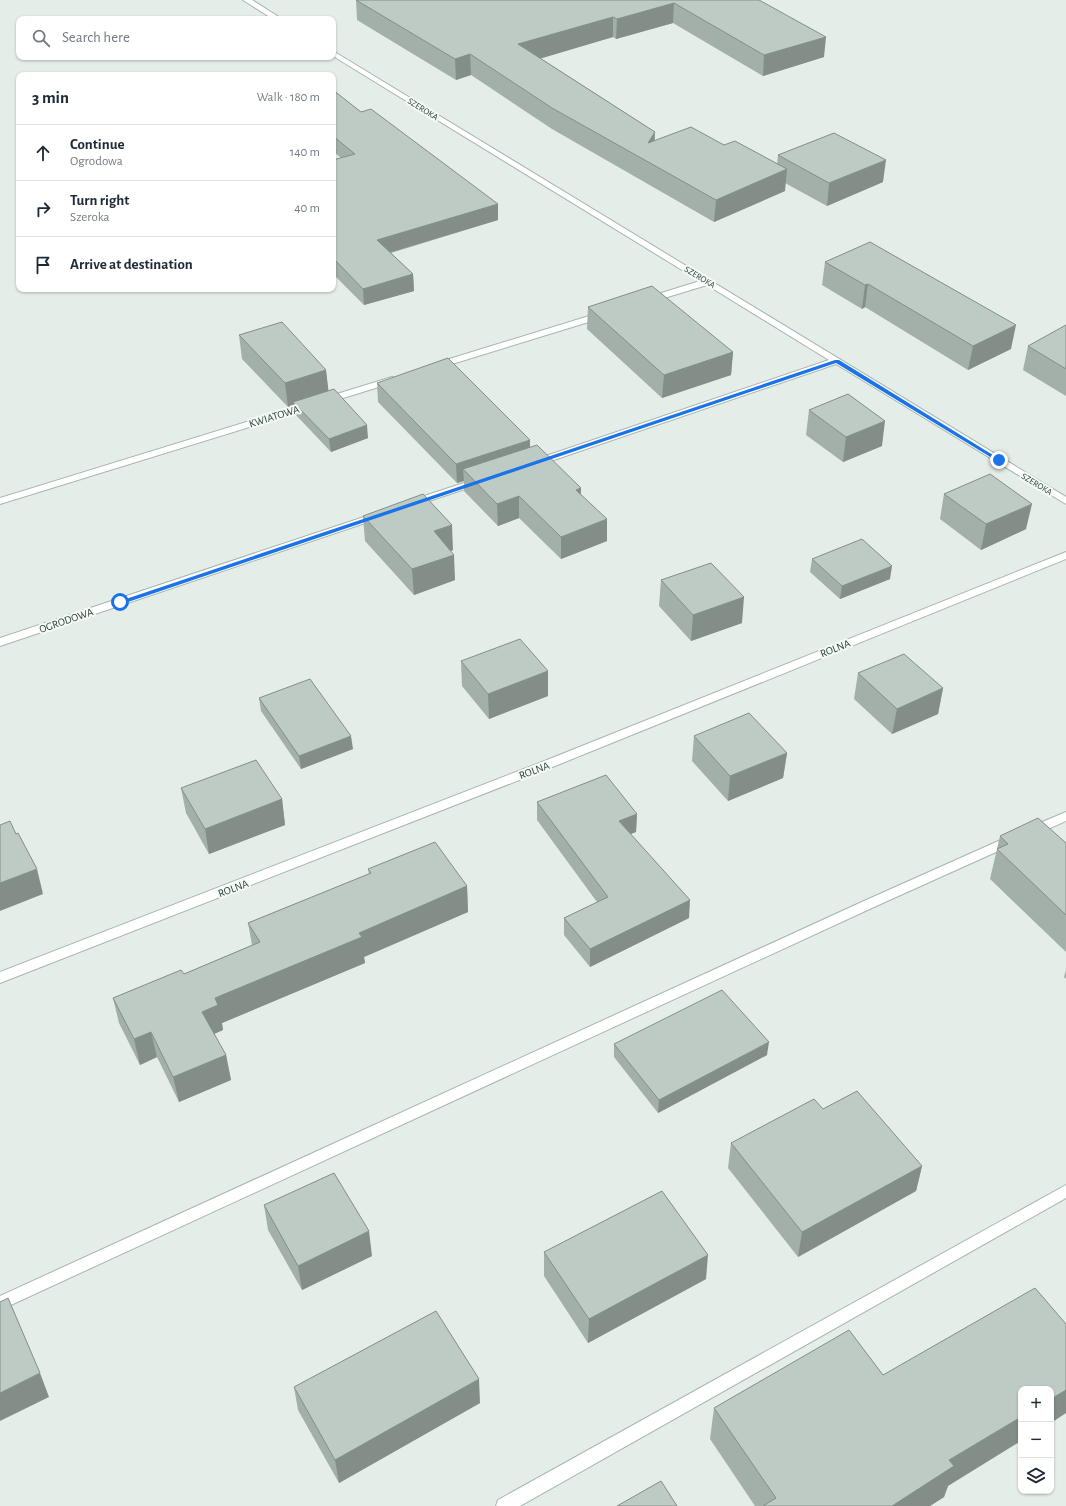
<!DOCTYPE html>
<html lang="en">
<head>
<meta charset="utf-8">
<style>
  :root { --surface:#fff; --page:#f2f2f3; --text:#1f2937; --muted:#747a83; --line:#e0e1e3 }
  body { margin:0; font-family:"Alegreya Sans",sans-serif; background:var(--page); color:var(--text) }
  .controls { position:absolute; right:12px; bottom:12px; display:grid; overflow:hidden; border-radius:8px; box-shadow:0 1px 3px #0004 }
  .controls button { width:36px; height:36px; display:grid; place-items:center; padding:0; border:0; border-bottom:1px solid var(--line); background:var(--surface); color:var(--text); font:20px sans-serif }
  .stop { position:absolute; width:12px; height:12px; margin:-9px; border:3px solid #1a73e8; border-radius:50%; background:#fff }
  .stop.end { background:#1a73e8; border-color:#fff; box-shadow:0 1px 4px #0008 }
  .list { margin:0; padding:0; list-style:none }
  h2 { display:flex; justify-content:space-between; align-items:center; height:52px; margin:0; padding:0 16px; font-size:17px }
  h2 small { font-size:13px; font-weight:400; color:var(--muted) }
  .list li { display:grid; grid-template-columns:26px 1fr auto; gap:12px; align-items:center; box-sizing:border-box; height:56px; padding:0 16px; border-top:1px solid var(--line) }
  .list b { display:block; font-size:15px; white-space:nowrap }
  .list p { margin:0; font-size:13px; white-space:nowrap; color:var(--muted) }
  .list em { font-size:13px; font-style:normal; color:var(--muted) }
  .icon { flex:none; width:22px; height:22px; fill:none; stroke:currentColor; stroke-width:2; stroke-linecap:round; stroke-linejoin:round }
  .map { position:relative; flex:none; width:1066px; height:1506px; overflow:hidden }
  .search { position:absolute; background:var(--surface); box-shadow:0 1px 3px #0004; left:16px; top:16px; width:320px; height:44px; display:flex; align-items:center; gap:10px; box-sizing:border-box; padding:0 14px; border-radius:8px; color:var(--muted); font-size:15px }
  .panel { position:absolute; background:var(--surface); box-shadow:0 1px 3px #0004; left:16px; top:72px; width:320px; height:220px; border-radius:8px }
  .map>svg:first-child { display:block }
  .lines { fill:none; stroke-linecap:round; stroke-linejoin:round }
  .street-casing { stroke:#a8b5af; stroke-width:2 }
  .street { fill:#fff; fill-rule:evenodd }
  .wall { fill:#a3afa9 }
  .shaded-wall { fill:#848e89 }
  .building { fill:#bdcbc4; stroke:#848e89 }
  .route { fill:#1a73e8 }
  .labels { text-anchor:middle; stroke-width:4; stroke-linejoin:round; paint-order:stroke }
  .far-street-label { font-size:9px; fill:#253f35; stroke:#f5faf7 }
  .street-label { font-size:11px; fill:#253f35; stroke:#f5faf7 }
</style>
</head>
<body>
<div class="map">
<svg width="1066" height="1506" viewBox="0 0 1066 1506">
  <rect width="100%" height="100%" fill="#e5ede9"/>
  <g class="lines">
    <defs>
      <g id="street">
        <polygon points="243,0 252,0 282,19 273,19"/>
        <polygon points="333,51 1066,497 1066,504 836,364 539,465 531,465 530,463 531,461 829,360 707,285 651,302 645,302 643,300 645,298 700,281 333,56"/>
        <polygon points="602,312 607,315 605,317 439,368 436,369 431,366 433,364"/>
        <polygon points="392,377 395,378 397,380 395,382 0,504 0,498"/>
        <polygon points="479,478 483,479 484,481 483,483 417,505 413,506 408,503 409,501"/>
        <polygon points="379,512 384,515 383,517 0,646 0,638"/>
        <polygon points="1066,552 1066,559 555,766 0,983 0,972 547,760"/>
        <polygon points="1066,812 1066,821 1032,836 1028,834 1026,831 1028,828"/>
        <polygon points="1012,835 1016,837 1018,840 1016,843 874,907 0,1310 0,1296 864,901"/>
        <polygon points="1066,1185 1066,1198 520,1506 496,1506 498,1500"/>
      </g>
    </defs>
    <use href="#street" class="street-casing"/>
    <use href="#street" class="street"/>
  </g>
  <g class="wall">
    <polygon points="356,0 759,0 824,57 763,76 673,23 616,39 613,37 540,58 655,132 654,141 724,145 777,164 778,155 883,182 827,206 785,183 785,191 714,222 552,129 471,75 456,80 357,20"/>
    <polygon points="333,90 361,112 498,204 498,220 391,253 413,274 414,291 364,305 333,274 333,160 341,158 333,151"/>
    <polygon points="825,262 1011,349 968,370 865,307 862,309 822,285"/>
    <polygon points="588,307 733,352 731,375 662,398 587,329"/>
    <polygon points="1066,325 1066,396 1023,370 1028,346"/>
    <polygon points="239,335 326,370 328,391 368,438 331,452 295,414 294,405 288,407 242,359"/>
    <polygon points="377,383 530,447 581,488 581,494 607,541 561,559 519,518 498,526 464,491 464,481 457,483 378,402"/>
    <polygon points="809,410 882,446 843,462 806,435"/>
    <polygon points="944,494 1026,529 981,550 940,519"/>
    <polygon points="363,516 453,550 451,551 455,580 414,595 365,541"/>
    <polygon points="812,559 890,579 840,599 810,572"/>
    <polygon points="661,580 742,623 691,641 659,606"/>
    <polygon points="461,661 548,696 489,719 462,686"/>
    <polygon points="858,673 943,688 938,714 892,734 854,699"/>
    <polygon points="259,698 353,749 301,769 261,711"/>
    <polygon points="694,736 787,753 783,778 728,801 692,761"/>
    <polygon points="181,788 282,799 285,825 209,854 186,813"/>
    <polygon points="537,802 637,814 636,832 630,834 689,918 590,967 564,935 564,918 597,902 537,820"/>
    <polygon points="1000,836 1066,843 1066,952 990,879"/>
    <polygon points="368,869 467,886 468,912 364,957 365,963 222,1023 223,1030 214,1034 226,1055 231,1080 179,1102 157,1057 140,1065 119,1023 113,998 184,974 252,945 248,923 369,874"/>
    <polygon points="1066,970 1066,979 1064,977"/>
    <polygon points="614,1044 767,1055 658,1113 614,1057"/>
    <polygon points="823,1109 922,1166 916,1191 798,1257 728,1168 731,1143"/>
    <polygon points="264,1205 372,1256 302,1290 268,1230"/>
    <polygon points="544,1252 706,1279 588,1343 544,1276"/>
    <polygon points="294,1387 480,1403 339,1483 298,1410"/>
    <polygon points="714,1408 948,1486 944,1497 930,1506 755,1506 710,1439"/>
  </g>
  <g class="shaded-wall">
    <polygon points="674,3 673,23 616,39 617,19"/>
    <polygon points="613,17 613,37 519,65 518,44"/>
    <polygon points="826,37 824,57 763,76 764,55"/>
    <polygon points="470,54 471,75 456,80 455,59"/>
    <polygon points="655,132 654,154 648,143"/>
    <polygon points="886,160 883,182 827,206 829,183"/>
    <polygon points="787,169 785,191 714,222 716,200"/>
    <polygon points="498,204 498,220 378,256 377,240"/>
    <polygon points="413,274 414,291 364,305 363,289"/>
    <polygon points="868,284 865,307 862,309 865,285"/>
    <polygon points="1016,325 1011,349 968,370 973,346"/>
    <polygon points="733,352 731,375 662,398 664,375"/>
    <polygon points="326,370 329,395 293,402 294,405 288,407 285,383"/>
    <polygon points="885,421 882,446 843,462 846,437"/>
    <polygon points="367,425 368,438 331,452 329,439"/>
    <polygon points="530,440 530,459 463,469 464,481 457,483 456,464"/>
    <polygon points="581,488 580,510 576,490"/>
    <polygon points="519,496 519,518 498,526 497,504"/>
    <polygon points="1032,504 1026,529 981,550 986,524"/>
    <polygon points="607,519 607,541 561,559 561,537"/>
    <polygon points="452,525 453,550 435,557 434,531"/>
    <polygon points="454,555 455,580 414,595 412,569"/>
    <polygon points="892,566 890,579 840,599 842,586"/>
    <polygon points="744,597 742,623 691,641 693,615"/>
    <polygon points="548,671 548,696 489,719 488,694"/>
    <polygon points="943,688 938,714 892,734 897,709"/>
    <polygon points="351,736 353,749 301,769 299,756"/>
    <polygon points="787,753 783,778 728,801 730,776"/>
    <polygon points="282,799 285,825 209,854 205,829"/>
    <polygon points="637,814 636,832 618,839 619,821"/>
    <polygon points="37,869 43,894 0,911 0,883"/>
    <polygon points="467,886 468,912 364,957 365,963 222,1023 223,1030 207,1037 202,1012 215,998 359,933"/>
    <polygon points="690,900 689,918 590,967 590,949"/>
    <polygon points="151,1032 157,1057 140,1065 134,1039"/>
    <polygon points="769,1042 767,1055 658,1113 659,1100"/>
    <polygon points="226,1055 231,1080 179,1102 173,1077"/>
    <polygon points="922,1166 916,1191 798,1257 802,1232"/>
    <polygon points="369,1231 372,1256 302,1290 298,1266"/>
    <polygon points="708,1255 706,1279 588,1343 589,1319"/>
    <polygon points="40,1373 49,1397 0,1421 0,1393"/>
    <polygon points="479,1379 480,1403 339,1483 335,1460"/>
    <polygon points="1066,1390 1066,1413 1051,1423 1051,1399"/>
    <polygon points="1021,1417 1021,1441 948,1486 944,1497 930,1506 892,1506 949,1460"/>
  </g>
  <g class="building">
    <polygon points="356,0 759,0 826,37 764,55 674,3 617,19 613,17 518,44 655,132 648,143 691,127 724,145 735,141 787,169 716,200 552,108 470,54 455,59"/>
    <polygon points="333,90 361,112 371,109 498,204 377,240 413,274 363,289 333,258 333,160 355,154 333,136"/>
    <polygon points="834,133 886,160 829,183 778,155"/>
    <polygon points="870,242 1016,325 973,346 868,284 865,285 825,262"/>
    <polygon points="652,286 733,352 664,375 588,307"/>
    <polygon points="282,322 326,370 285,383 239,335"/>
    <polygon points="1066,325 1066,369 1028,346"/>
    <polygon points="448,358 530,440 456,464 377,383"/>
    <polygon points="334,389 367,425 329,439 293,402"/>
    <polygon points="848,394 885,421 846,437 809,410"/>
    <polygon points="537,445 581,488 576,490 607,519 561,537 519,496 497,504 463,469"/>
    <polygon points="990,474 1032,504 986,524 944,494"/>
    <polygon points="423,494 452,525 434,531 454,555 412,569 363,516"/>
    <polygon points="862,539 892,566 842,586 812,559"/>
    <polygon points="711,563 744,597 693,615 661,580"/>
    <polygon points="520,639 548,671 488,694 461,661"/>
    <polygon points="904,654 943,688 897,709 858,673"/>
    <polygon points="310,679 351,736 299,756 259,698"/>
    <polygon points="749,713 787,753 730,776 694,736"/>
    <polygon points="256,760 282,799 205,829 181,788"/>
    <polygon points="606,775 637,814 619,821 690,900 590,949 564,918 608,897 537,802"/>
    <polygon points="1038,818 1066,843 1066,915 997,849 1008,844 1000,836"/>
    <polygon points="10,821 16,834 18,833 37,869 0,883 0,825"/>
    <polygon points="435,842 467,886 359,933 362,937 215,998 218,1005 202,1012 226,1055 173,1077 151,1032 134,1039 113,998 181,970 184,974 260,942 248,923 371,873 368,869"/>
    <polygon points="722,990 769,1042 659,1100 614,1044"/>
    <polygon points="857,1091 922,1166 802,1232 731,1143 814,1099 823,1109"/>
    <polygon points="334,1173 369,1231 298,1266 264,1205"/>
    <polygon points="662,1191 708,1255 589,1319 544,1252"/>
    <polygon points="1035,1288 1066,1324 1066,1390 1051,1399 1051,1389 1021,1389 1021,1417 949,1460 954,1466 892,1506 763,1506 776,1498 714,1408 849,1330 883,1375"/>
    <polygon points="8,1298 40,1373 0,1393 0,1302"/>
    <polygon points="436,1311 479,1379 335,1460 294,1387"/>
    <polygon points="661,1481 677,1506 617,1506"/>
  </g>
  <polygon class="route" points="835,360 839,360 1001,460 997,461 836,363 122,604 117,602"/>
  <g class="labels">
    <g class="far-street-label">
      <text transform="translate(423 109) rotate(32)" y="3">SZEROKA</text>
      <text transform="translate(700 277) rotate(31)" y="3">SZEROKA</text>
      <text transform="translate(1037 484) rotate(31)" y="3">SZEROKA</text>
    </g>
    <g class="street-label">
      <text transform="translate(274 416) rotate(-17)" y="4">KWIATOWA</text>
      <text transform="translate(66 620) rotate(-19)" y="4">OGRODOWA</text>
      <text transform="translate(835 648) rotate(-22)" y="4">ROLNA</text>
      <text transform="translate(534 770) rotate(-21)" y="4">ROLNA</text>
      <text transform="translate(233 888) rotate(-21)" y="4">ROLNA</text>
    </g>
  </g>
</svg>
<div class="controls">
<button>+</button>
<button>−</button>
<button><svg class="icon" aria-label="layers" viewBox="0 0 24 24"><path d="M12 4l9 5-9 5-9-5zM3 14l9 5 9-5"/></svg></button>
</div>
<div class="stop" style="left:120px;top:602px"></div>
<div class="stop end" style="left:999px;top:460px"></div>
<div class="search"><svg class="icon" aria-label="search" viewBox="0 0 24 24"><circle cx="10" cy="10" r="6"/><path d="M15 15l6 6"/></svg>Search here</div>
<section class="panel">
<h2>3 min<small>Walk · 180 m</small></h2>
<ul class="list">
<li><svg class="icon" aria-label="ahead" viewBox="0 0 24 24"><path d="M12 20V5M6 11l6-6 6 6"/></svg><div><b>Continue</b><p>Ogrodowa</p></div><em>140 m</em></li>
<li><svg class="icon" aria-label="right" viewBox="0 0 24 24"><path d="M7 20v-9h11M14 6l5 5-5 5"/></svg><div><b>Turn right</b><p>Szeroka</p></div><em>40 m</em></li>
<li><svg class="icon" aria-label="arrive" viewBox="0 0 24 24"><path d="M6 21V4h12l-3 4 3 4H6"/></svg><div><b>Arrive at destination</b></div></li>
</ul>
</section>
</div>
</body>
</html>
